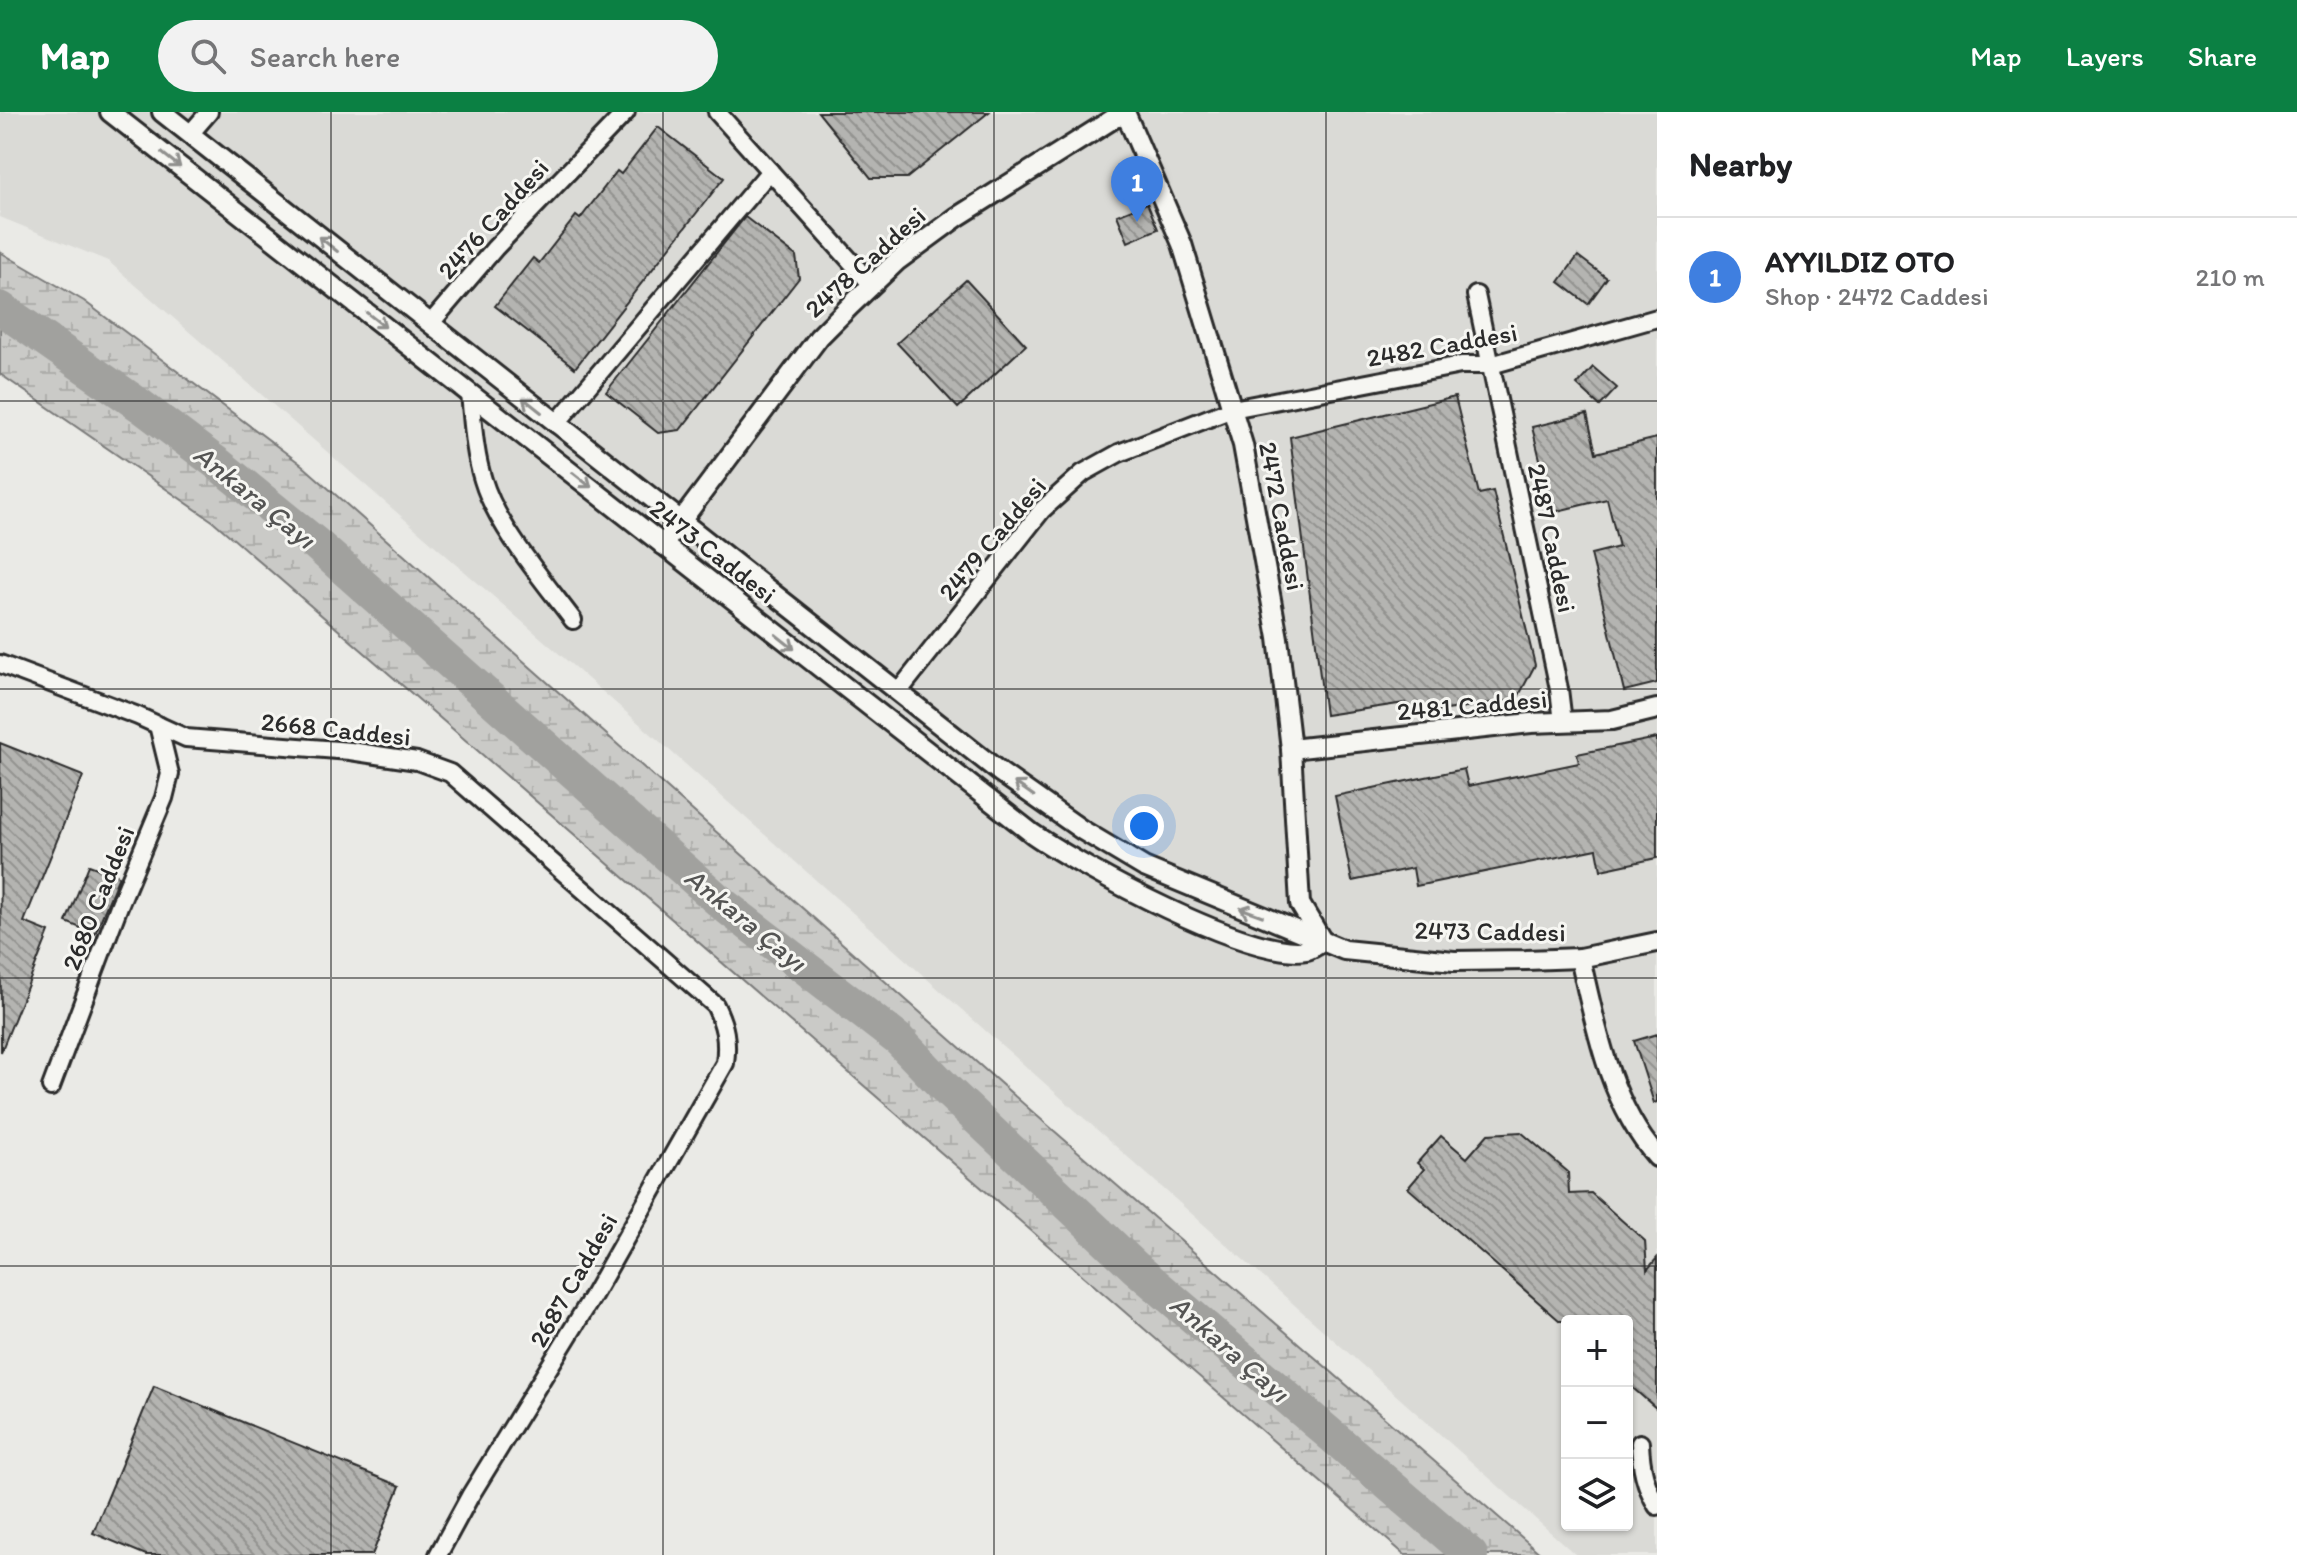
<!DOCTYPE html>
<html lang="en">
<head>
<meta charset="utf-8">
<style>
  :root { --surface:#fff; --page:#f2f2f2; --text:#202124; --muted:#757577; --line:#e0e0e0; --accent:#0b8043 }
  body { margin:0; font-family:Itim,sans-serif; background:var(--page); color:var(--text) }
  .controls { position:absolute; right:24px; bottom:24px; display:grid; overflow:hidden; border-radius:8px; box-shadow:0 2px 6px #0004 }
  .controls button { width:72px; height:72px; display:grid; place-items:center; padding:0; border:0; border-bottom:2px solid var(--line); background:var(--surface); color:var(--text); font:40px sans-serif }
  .you { position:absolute; left:1144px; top:714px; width:28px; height:28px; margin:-20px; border:6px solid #fff; border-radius:50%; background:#1a73e8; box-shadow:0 0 0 12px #1a73e833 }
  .badge { display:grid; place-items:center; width:52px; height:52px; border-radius:50%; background:var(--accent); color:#fff; font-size:26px; font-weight:700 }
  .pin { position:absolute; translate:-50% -66px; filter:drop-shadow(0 2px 4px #0008) }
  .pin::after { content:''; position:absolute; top:42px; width:28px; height:24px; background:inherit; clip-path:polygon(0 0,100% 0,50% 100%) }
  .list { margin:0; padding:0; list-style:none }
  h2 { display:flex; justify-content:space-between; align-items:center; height:104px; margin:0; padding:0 32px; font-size:34px }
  h2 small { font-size:26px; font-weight:400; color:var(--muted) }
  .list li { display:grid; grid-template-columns:52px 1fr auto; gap:24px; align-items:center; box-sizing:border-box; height:120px; padding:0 32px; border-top:2px solid var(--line) }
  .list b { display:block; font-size:30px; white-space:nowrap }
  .list p { margin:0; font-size:26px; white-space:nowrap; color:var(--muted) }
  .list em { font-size:26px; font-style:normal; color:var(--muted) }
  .icon { flex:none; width:44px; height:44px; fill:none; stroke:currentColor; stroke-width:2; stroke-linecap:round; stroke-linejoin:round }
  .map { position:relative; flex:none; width:1657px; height:1443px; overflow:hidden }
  header { display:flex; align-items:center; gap:48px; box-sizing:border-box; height:112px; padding:0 40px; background:var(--accent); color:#fff }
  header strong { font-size:38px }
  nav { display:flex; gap:44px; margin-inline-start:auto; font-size:28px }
  .search { width:560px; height:72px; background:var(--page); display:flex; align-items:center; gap:20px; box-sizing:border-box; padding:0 28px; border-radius:44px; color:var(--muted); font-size:30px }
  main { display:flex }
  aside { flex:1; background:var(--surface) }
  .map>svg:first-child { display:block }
  .built { fill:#dadad6; fill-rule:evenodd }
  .wetland { fill:url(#wetland-marsh); stroke:#7a7a79; stroke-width:2 }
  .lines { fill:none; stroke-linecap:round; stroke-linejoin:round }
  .river { stroke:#a1a19e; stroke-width:34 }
  .building { fill:url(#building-back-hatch); stroke:#2b2b2b; stroke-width:2 }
  .minor-casing { stroke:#2b2b2b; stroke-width:22 }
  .tertiary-casing { stroke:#2b2b2b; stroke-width:24 }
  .minor { stroke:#f6f6f2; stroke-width:16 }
  .tertiary { stroke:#f6f6f2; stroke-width:18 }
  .oneway { stroke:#90908e }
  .grid { fill:none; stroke:#2b2b2b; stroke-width:2; stroke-opacity:0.55 }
  .labels { text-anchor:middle; stroke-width:6; stroke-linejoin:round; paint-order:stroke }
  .street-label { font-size:26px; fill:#2b2b2b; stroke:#f6f6f2 }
  .water-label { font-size:28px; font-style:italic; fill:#545453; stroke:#f6f6f2 }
</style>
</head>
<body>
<header>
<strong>Map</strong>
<div class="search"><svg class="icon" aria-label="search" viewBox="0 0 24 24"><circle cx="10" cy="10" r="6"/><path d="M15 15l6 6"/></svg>Search here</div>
<nav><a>Map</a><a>Layers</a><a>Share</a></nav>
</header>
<main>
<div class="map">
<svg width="1657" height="1443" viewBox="0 0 1657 1443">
  <defs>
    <pattern id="wetland-marsh" width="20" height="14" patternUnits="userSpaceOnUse" patternTransform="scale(2)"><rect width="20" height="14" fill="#cacac7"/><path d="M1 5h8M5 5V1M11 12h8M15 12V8" fill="none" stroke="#aeaeab"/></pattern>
    <pattern id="building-back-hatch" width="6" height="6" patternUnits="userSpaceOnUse" patternTransform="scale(2)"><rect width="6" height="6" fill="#b4b4b1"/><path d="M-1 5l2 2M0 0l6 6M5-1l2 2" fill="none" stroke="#939390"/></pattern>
  </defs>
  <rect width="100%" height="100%" fill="#eaeae6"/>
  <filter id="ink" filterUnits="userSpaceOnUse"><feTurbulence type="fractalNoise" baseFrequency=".0125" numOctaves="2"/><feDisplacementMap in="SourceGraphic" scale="16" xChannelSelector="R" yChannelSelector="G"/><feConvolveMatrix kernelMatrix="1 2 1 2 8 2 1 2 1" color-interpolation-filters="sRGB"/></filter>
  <g filter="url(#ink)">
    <path class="built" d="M0 0H1657V1443H1576L649 620 108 149 0 105ZM1567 1209H1627V1413H1567Z"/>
    <polygon class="wetland" points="0,140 84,189 302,353 1044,1010 1542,1443 1405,1443 214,410 0,262"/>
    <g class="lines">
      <polyline class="river" points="0,196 141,294 218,352 315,431 725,794 899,928 949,980 1136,1156 1471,1443"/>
    </g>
    <g class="building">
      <polygon points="818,0 989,0 907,66 871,66"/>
      <polygon points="658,15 724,66 575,256 495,194 533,146 539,151 576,104 580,107 617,59 621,62"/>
      <polygon points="1147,91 1158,117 1128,130 1117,103"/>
      <polygon points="745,105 796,144 799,166 680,318 658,321 606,280"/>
      <polygon points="1578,144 1607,166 1588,192 1559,170"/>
      <polygon points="966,168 1026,233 958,296 897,231"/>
      <polygon points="1593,255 1617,276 1600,294 1577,273"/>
      <polygon points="1455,285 1479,382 1493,379 1535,553 1517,587 1408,604 1405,591 1325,603 1290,325"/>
      <polygon points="1587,302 1596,341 1657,326 1657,571 1624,579 1591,442 1619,435 1607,387 1553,400 1532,315"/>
      <polygon points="1657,626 1657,746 1601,758 1597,737 1416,774 1413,756 1352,769 1335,684 1464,657 1468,674 1579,651 1577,642"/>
      <polygon points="0,631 83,664 24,810 49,820 1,940"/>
      <polygon points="89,753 119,764 95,822 66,810"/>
      <polygon points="1657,922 1657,990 1654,991 1634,929"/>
      <polygon points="1521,1020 1568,1060 1569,1082 1591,1081 1645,1129 1647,1158 1657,1146 1657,1297 1627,1271 1627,1209 1560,1209 1408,1076 1424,1057 1417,1051 1441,1024 1467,1046 1488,1022"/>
      <polygon points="154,1274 400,1374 372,1443 146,1443 93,1421"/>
    </g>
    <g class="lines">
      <defs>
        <g id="minor">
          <polyline points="717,0 872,173"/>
          <polyline points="190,22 209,0"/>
          <polyline points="1476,183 1559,577 1563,610"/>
          <polyline points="430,212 495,136 626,0"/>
          <path d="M470 282C473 310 474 340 483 368 497 415 544 469 573 508"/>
          <polyline points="556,312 770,59"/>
          <path d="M0 552 138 604 186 626 350 639 417 649 450 661 715 893C725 913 728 928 725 951L591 1187 470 1384 438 1443"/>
          <polyline points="899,579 1042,398 1083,361 1119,341 1232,297 1461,253 1491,253 1657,206"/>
          <polyline points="51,975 119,794 164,686 170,662 158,613"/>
          <path d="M1640 1331C1641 1355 1645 1373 1657 1394"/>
        </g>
        <g id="tertiary">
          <path d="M110 0 1033 722C1081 755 1251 849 1307 838 1312 837 1318 832 1323 830"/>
          <polyline points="162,0 1001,661 1082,718 1144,755 1344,838 1454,849 1526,848 1580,846 1657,830"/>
          <polyline points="1125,0 1182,132 1243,333 1278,526 1291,637 1300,792 1321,827"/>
          <polyline points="663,433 819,225 851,193 897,149 957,105 1124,0"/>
          <polyline points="1291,637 1531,611 1612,608 1657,597"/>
          <path d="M1580 846C1596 915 1609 990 1657 1045"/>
        </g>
      </defs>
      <use href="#minor" class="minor-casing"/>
      <use href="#tertiary" class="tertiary-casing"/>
      <use href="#minor" class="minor"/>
      <use href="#tertiary" class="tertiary"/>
    </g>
    <defs><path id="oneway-shaft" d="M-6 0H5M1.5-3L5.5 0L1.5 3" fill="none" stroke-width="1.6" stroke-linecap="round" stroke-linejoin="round" transform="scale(2)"/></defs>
    <g class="oneway">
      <use href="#oneway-shaft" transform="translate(171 48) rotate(38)"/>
      <use href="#oneway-shaft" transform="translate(328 132) rotate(-142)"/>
      <use href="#oneway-shaft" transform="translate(376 208) rotate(38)"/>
      <use href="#oneway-shaft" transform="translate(532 293) rotate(-142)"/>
      <use href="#oneway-shaft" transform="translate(582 368) rotate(38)"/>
      <use href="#oneway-shaft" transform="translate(785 530) rotate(38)"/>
      <use href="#oneway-shaft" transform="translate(1024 677) rotate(-145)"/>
      <use href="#oneway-shaft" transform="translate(1251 800) rotate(-160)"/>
    </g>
  </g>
  <path class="grid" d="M331 0V1443M663 0V1443M994 0V1443M1326 0V1443M0 289H1657M0 577H1657M0 866H1657M0 1154H1657"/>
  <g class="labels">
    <g class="street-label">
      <text transform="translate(493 107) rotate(-48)" y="9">2476 Caddesi</text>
      <text transform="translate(865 150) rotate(-42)" y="9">2478 Caddesi</text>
      <text transform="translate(1442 233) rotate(-10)" y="9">2482 Caddesi</text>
      <text transform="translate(1282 404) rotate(79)" y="9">2472 Caddesi</text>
      <text transform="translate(1552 426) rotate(78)" y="9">2487 Caddesi</text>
      <text transform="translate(992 427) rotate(-50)" y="9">2479 Caddesi</text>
      <text transform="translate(713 439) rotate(38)" y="9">2473 Caddesi</text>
      <text transform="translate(1472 593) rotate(-5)" y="9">2481 Caddesi</text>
      <text transform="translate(336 617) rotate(6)" y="9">2668 Caddesi</text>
      <text transform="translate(98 786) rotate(-68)" y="9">2680 Caddesi</text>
      <text transform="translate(1490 819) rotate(1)" y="9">2473 Caddesi</text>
      <text transform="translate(573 1168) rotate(-60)" y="9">2687 Caddesi</text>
    </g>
    <g class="water-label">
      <text transform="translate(255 384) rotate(39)" y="10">Ankara Çayı</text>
      <text transform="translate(746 807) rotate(39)" y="10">Ankara Çayı</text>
      <text transform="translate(1230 1236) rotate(41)" y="10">Ankara Çayı</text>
    </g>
  </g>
</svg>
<div class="controls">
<button>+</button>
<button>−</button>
<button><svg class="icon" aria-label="layers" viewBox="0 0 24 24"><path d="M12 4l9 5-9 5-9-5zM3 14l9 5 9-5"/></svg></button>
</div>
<div class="you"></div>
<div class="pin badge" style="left:1137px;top:110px;background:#3f7fe0">1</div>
</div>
<aside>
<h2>Nearby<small></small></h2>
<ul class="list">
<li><span class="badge" style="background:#3f7fe0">1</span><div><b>AYYILDIZ OTO</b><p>Shop · 2472 Caddesi</p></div><em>210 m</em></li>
</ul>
</aside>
</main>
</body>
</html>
